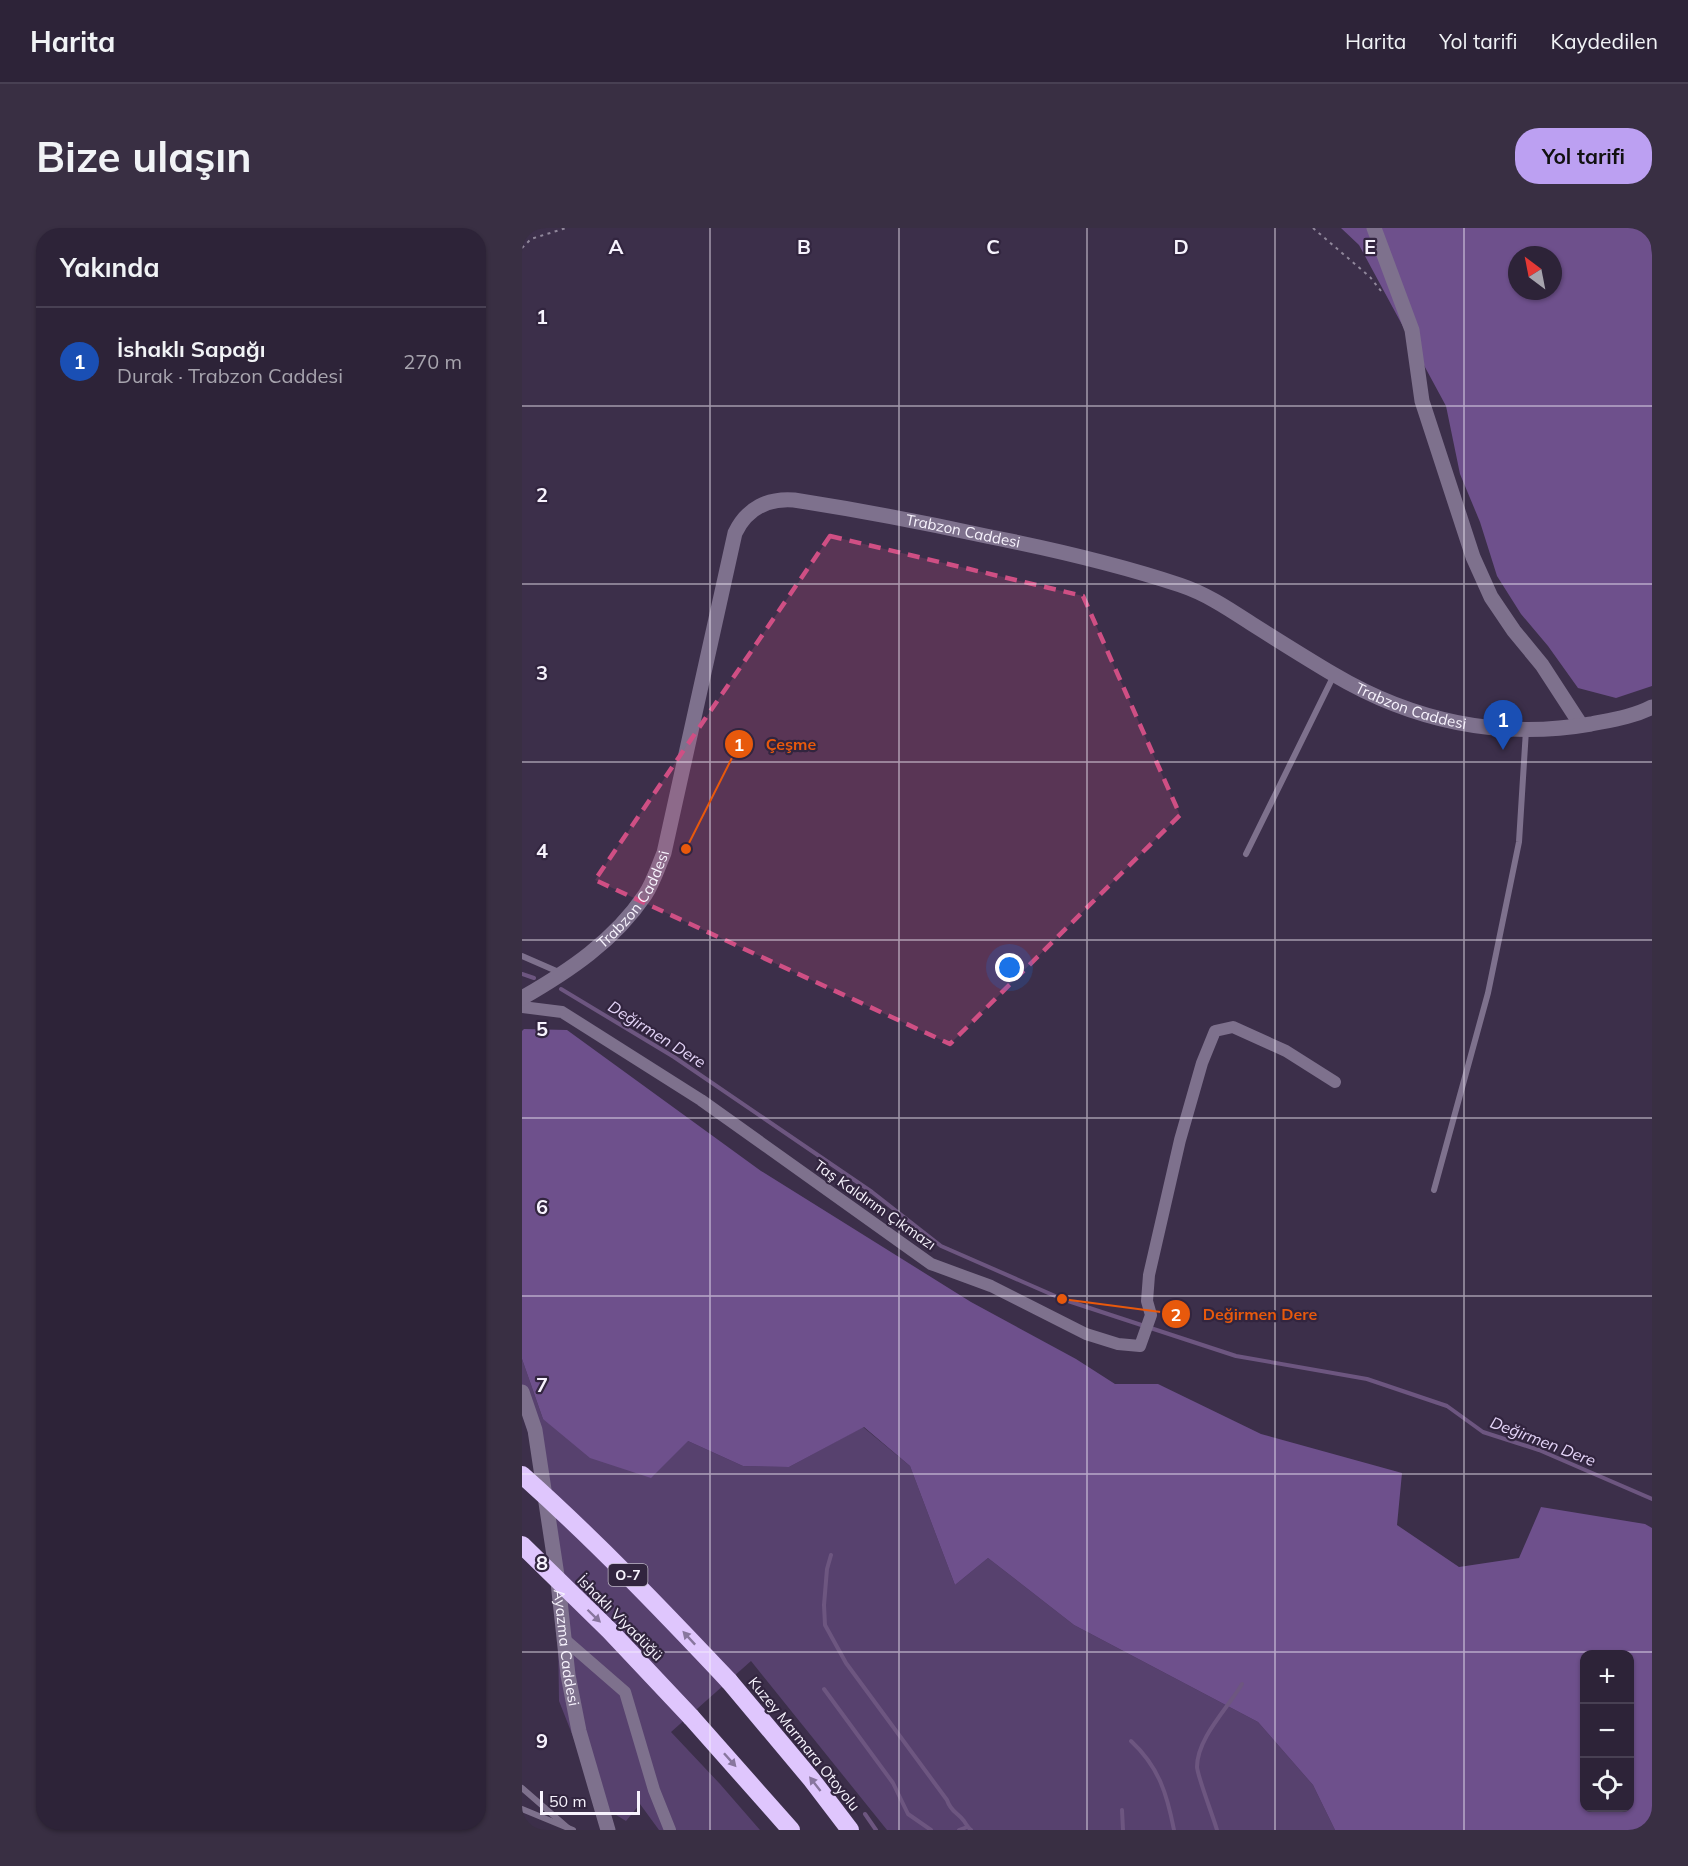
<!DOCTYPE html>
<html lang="tr">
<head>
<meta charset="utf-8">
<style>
  :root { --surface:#2d2338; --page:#392f43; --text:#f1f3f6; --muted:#a7a4ae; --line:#484053; --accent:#bca0f2 }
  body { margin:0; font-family:Mulish,sans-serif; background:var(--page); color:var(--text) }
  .controls { position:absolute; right:18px; bottom:18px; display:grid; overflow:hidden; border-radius:12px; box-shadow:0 2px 4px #0004 }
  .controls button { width:54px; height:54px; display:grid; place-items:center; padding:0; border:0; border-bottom:2px solid var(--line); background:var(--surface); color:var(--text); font:30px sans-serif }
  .compass { position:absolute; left:986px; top:18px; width:54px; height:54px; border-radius:50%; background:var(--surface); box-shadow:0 2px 4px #0004; rotate:328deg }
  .scale { position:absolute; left:18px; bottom:15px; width:100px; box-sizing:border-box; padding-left:6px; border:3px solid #f7f3fd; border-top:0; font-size:16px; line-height:21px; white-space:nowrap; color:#f7f3fd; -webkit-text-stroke:4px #32253f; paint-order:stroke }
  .you { position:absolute; left:488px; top:740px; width:21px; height:21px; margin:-15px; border:4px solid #fff; border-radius:50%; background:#1a73e8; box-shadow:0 0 0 9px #1a73e833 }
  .badge { display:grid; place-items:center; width:39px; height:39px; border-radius:50%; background:var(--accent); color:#fff; font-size:20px; font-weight:700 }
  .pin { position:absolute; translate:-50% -50px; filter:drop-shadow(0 2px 3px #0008) }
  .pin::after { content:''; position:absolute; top:32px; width:21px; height:18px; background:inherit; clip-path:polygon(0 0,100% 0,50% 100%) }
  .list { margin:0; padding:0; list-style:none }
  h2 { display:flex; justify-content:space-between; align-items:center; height:78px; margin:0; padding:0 24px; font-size:26px }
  h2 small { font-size:20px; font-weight:400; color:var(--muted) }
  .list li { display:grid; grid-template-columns:39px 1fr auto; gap:18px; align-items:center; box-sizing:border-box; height:108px; padding:0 24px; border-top:2px solid var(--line) }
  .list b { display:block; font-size:22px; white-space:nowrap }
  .list p { margin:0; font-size:20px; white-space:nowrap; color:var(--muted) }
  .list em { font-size:20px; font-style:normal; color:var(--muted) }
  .icon { flex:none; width:33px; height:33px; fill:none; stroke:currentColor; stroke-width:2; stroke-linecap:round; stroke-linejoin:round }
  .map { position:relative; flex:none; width:1130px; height:1602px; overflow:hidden; border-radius:24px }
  header { display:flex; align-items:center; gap:36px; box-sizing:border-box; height:84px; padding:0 30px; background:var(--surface); border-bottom:2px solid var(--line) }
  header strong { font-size:28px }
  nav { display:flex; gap:33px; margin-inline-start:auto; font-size:21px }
  .intro { display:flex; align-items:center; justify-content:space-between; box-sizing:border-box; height:144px; padding:0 36px }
  h1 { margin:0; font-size:42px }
  .button { padding:15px 27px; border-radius:24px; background:var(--accent); color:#111; font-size:21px; font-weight:700 }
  main { display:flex; gap:36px; padding:0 36px }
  aside { flex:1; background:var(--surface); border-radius:24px; box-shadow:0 2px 4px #0004 }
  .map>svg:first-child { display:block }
  .green { fill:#57416e }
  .forest { fill:#6e508c; fill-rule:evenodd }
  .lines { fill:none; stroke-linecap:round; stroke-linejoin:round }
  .stream { stroke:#6d5680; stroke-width:4 }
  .path { stroke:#90879b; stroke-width:2; stroke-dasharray:3 4.5; stroke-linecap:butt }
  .service { stroke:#7e718d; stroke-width:6 }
  .minor { stroke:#7e718d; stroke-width:12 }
  .tertiary { stroke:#7e718d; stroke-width:15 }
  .motorway { stroke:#dfc6fd; stroke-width:18 }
  .motorway-bridge { stroke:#dfc6fd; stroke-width:18 }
  .oneway { fill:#88769e }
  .marked { fill:#cf4f84; fill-opacity:0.2; stroke:#cf4f84; stroke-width:4.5; stroke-dasharray:12 8; stroke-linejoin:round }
  .grid { fill:none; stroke:#f7f3fd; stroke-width:1.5; stroke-opacity:0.55 }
  .labels { text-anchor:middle; stroke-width:4.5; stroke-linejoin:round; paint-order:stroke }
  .shield { fill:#32253f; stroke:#bcb5c4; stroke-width:1.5 }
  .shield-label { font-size:14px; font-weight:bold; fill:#f7f3fd }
  .street-label { font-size:15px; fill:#f7f3fd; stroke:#32253f }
  .water-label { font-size:16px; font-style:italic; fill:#e4d4f8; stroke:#32253f }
  .grid-label { font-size:20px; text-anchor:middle; font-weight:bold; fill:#f7f3fd; stroke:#32253f; stroke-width:4.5; stroke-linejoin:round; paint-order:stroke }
  .leader { fill:none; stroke:#e8590c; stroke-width:2 }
  .callout-dot { fill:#e8590c; stroke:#32253f; stroke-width:2 }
  .mark-label { font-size:18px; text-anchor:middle; font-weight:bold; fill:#fff }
  .callout-label { font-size:16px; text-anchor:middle; font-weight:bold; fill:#e8590c; stroke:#32253f; stroke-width:4.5; stroke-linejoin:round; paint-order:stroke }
</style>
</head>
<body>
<header>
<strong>Harita</strong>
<nav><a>Harita</a><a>Yol tarifi</a><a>Kaydedilen</a></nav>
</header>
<div class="intro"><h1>Bize ulaşın</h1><a class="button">Yol tarifi</a></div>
<main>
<aside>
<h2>Yakında<small></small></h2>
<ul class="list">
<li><span class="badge" style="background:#1a4fb4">1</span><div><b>İshaklı Sapağı</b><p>Durak · Trabzon Caddesi</p></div><em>270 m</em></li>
</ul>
</aside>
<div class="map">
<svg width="1130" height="1602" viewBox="0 0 1130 1602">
  <rect width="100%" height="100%" fill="#3c2f4a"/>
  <polygon class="green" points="0,1131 21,1191 166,1213 221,1238 267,1239 341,1199 388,1238 433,1357 466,1330 552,1397 736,1494 791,1557 813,1602 365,1602 229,1433 149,1504 198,1556 238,1602 137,1602 118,1576 104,1593 78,1577 37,1473 36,1403 25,1282 0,1180"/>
  <g class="forest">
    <path d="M819 0H1127L1130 27V458L1094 470 1056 460 1026 418 999 386 975 348 958 294 938 246 924 178 837 17ZM995 27H1031V63H995Z"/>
    <path d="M2 801 45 802 239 943 449 1074 554 1131 593 1156H636L739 1206 880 1245 875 1297 937 1339 997 1330 1019 1279 1123 1296 1130 1300V1602H813L791 1557 736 1494 552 1397 466 1330 433 1357 388 1238 342 1199 267 1239 221 1238 166 1213 129 1250 68 1230 21 1191 0 1131V803ZM1062 1426H1108V1580H1062Z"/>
  </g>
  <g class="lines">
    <g class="stream">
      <polyline points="0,746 12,750"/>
      <polyline points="39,761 152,829 350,964 419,1018 540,1071 714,1128 845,1151 925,1178 961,1204 1017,1222 1130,1271"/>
      <path d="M309 1327 305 1341 302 1377 303 1397 324 1435 425 1572C429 1584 435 1584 442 1593 444 1596 446 1600 449 1602"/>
      <polyline points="302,1461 371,1555 386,1586 409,1602"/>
      <path d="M609 1513C637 1539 645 1566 652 1602"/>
      <polyline points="600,1582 601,1602"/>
      <polyline points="343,1586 354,1602"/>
      <polyline points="437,1602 445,1599"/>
      <path d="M695 1602C691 1588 676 1550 675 1539 675 1510 706 1480 720 1456"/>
    </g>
    <g class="path">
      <polyline points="791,0 848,49 859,63"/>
      <polyline points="0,20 9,11 44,0"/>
    </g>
    <g class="service">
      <polyline points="724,626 812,447"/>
      <polyline points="0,728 39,745"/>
      <polyline points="912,962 966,765 997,614 1004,502"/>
      <polyline points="0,1560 46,1600"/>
      <polyline points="0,1581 51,1602"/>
    </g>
    <g class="minor">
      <polyline points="0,779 40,784 179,872 409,1036 469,1058 564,1106 596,1116 618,1118 629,1087 625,1073 627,1047 658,912 680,835 693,803 711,799 764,823 813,854"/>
      <polyline points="42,1411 103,1464 132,1562 148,1602"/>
    </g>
    <g class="tertiary">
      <polyline points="852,0 890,102 900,173 951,329 969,369 992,403 1020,437 1059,497"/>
      <path id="s1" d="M0 770C47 743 92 713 123 667 131 655 136 639 142 625L213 305C225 280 246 270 272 272 336 282 400 294 464 308 530 321 595 336 658 357 685 366 707 381 730 396 757 413 784 430 811 446 890 493 978 512 1069 496 1089 492 1111 489 1130 479"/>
      <path id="s2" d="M0 1164 13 1202 36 1354 46 1447 57 1503 86 1602"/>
    </g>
    <g class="motorway">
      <polyline points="207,1453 290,1552 328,1602"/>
      <polyline points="169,1489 269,1602"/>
    </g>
    <g class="motorway-bridge">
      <path d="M0 1247C73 1312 140 1382 207 1453"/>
      <polyline points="0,1317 88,1403 169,1489"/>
    </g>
  </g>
  <defs><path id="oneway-solid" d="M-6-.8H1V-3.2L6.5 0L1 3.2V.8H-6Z" transform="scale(1.5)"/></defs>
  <g class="oneway">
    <use href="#oneway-solid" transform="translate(72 1388) rotate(44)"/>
    <use href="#oneway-solid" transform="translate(167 1410) rotate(-133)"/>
    <use href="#oneway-solid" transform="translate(208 1532) rotate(48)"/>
    <use href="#oneway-solid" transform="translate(293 1556) rotate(-128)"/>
  </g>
  <path class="marked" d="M308 308 561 368 658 587 428 816 73 652Z"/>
  <path class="grid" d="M188 0V1602M377 0V1602M565 0V1602M753 0V1602M942 0V1602M0 178H1130M0 356H1130M0 534H1130M0 712H1130M0 890H1130M0 1068H1130M0 1246H1130M0 1424H1130"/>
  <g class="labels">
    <rect class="shield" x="86.5" y="1336" width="39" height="22" rx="4.5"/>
    <g class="shield-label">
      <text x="106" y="1352">O-7</text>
    </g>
    <g class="street-label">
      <text dy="5" stroke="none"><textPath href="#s1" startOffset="780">Trabzon Caddesi</textPath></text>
      <text dy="5" stroke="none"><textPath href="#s1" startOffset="1266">Trabzon Caddesi</textPath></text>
      <text dy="5" stroke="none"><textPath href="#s1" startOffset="152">Trabzon Caddesi</textPath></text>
      <text transform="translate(353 977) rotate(35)" y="5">Taş Kaldırım Çıkmazı</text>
      <text transform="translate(98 1390) rotate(45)" y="5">İshaklı Viyadüğü</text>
      <text dy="5" stroke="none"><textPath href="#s2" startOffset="260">Ayazma Caddesi</textPath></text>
      <text transform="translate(282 1516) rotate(51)" y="5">Kuzey Marmara Otoyolu</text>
    </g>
    <g class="water-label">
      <text transform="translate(135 806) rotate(32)" y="6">Değirmen Dere</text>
      <text transform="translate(1021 1213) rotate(21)" y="6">Değirmen Dere</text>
    </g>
  </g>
  <g class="grid-label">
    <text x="94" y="26">A</text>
    <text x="282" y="26">B</text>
    <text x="471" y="26">C</text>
    <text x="659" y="26">D</text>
    <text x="848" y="26">E</text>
    <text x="20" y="96">1</text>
    <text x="20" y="274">2</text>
    <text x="20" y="452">3</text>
    <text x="20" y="630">4</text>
    <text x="20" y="808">5</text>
    <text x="20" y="986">6</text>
    <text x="20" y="1164">7</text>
    <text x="20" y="1342">8</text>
    <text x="20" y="1520">9</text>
  </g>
  <path class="leader" d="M164 621L217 516M540 1071L654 1086"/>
  <g class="callout-dot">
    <circle cx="164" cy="621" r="6"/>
    <circle cx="540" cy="1071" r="6"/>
    <circle cx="217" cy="516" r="15"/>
    <circle cx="654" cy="1086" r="15"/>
  </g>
  <g class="mark-label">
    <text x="217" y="523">1</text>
    <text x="654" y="1093">2</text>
  </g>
  <g class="callout-label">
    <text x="269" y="522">Çeşme</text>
    <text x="738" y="1092">Değirmen Dere</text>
  </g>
</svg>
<div class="controls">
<button>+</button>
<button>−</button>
<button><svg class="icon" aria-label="locate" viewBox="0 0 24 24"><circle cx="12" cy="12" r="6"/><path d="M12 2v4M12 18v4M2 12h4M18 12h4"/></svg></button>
</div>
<svg class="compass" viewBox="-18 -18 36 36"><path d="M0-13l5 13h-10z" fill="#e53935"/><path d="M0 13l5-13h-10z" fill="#a7a4ae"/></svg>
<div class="scale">50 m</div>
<div class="you"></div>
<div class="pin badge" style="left:981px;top:522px;background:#1a4fb4">1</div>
</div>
</main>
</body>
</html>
